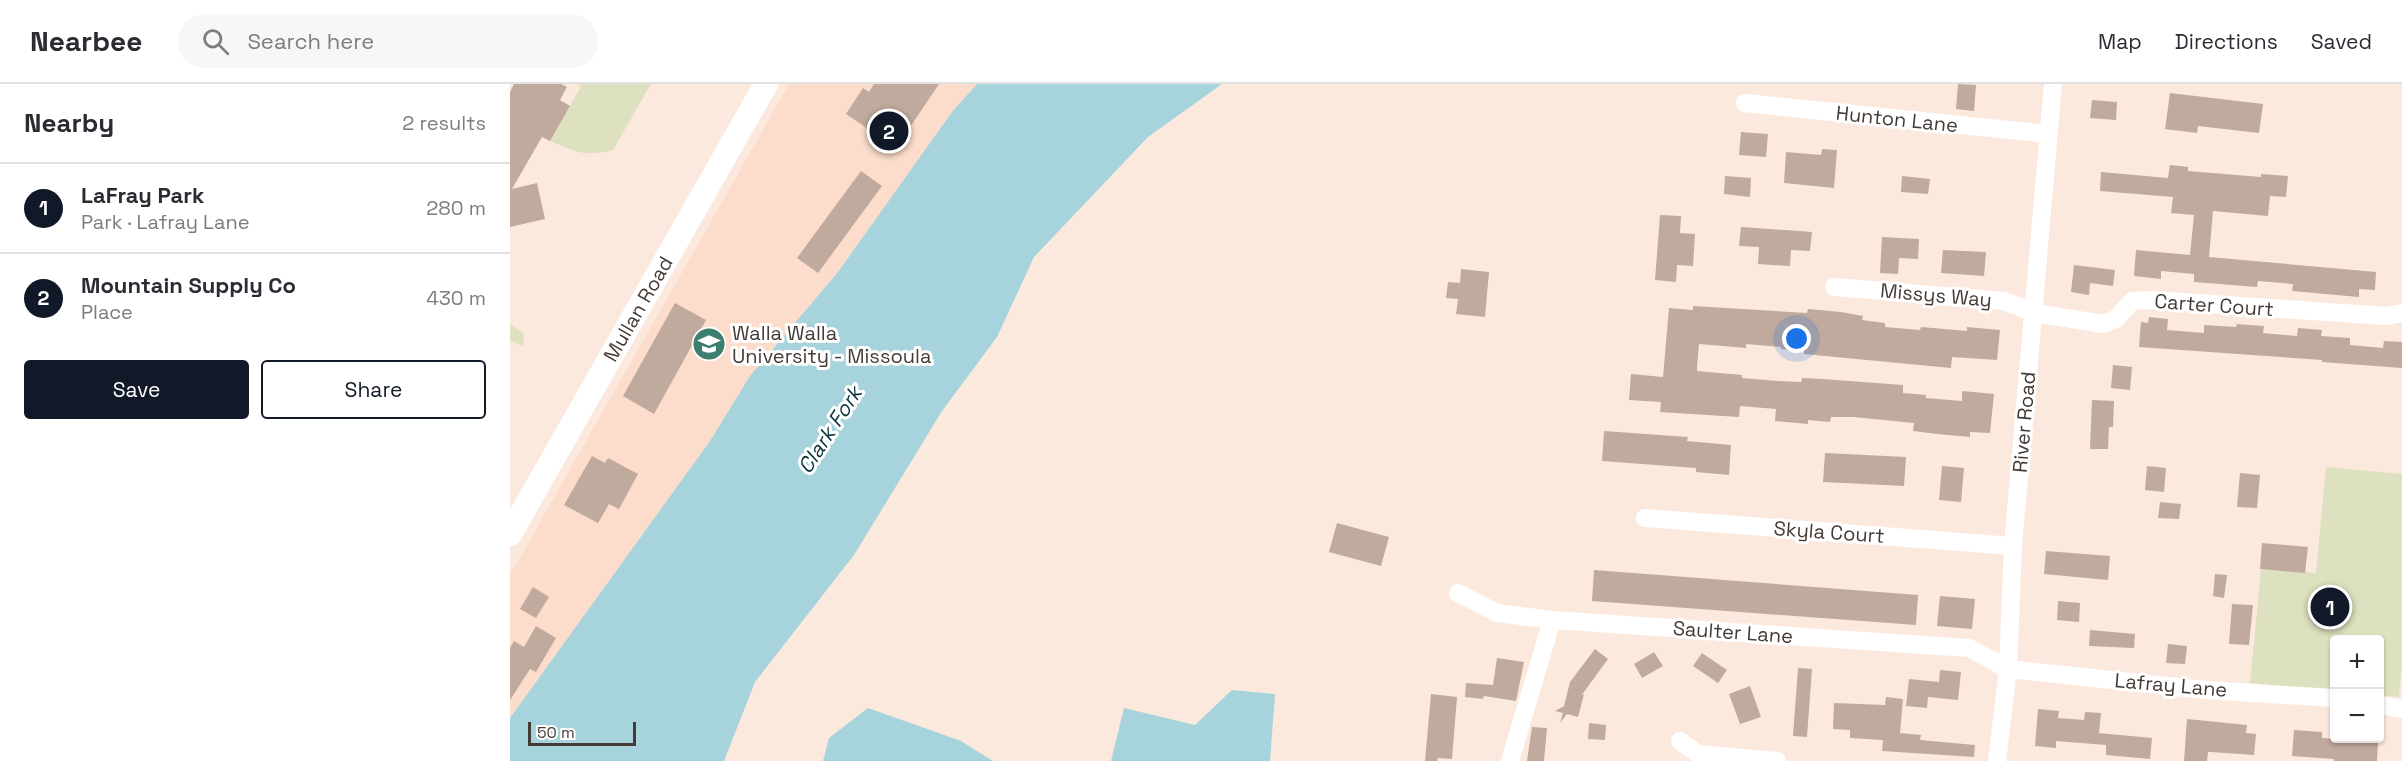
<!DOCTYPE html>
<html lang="en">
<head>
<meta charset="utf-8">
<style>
  :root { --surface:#fff; --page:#f7f7f7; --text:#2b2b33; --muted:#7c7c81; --line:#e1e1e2; --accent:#111827 }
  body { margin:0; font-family:"Space Grotesk",sans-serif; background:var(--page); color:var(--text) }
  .controls { position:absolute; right:18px; bottom:18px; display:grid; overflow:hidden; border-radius:6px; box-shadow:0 2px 4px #0004 }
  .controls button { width:54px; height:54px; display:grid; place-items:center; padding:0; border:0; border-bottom:2px solid var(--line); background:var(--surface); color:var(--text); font:30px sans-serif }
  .scale { position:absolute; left:18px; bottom:15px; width:108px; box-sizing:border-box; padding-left:6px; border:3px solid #443b36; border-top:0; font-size:16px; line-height:21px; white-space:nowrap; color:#443b36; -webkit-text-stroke:4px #fff; paint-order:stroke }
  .you { position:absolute; left:1287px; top:255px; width:21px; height:21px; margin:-15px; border:4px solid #fff; border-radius:50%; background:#1a73e8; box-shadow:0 0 0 9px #1a73e833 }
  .badge { display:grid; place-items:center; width:39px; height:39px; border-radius:50%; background:var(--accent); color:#fff; font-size:20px; font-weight:700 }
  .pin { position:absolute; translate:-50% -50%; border:3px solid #fff; box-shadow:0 2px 6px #0006 }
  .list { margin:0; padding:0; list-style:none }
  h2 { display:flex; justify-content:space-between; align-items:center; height:78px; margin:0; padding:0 24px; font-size:26px }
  h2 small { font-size:20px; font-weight:400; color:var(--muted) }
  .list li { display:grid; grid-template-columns:39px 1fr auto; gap:18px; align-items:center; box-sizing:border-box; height:90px; padding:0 24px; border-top:2px solid var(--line) }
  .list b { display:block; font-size:22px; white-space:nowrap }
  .list p { margin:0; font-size:20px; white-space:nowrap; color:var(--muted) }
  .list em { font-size:20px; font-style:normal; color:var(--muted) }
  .actions { display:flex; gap:12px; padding:18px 24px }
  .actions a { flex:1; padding:14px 0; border:2px solid var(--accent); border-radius:6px; text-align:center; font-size:21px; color:var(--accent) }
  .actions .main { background:var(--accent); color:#fff }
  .icon { flex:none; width:33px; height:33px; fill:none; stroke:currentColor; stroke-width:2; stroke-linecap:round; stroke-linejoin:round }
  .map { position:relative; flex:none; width:1892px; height:677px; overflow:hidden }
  header { display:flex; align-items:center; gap:36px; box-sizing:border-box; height:84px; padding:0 30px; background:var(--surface); border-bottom:2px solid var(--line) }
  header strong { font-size:28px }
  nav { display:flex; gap:33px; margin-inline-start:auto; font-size:21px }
  .search { width:420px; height:54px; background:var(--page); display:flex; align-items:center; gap:15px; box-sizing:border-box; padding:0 21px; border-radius:33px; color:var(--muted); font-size:22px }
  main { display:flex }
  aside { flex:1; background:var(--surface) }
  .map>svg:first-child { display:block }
  .built { fill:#fcddcb }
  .green { fill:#dee1bf }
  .water { fill:#a7d3dd }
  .building { fill:#c0a99d }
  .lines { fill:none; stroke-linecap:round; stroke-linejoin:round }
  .minor { stroke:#fff; stroke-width:18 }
  .major { stroke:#fff; stroke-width:24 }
  .labels { text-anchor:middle; stroke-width:6; stroke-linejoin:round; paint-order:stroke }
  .street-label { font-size:20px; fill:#443b36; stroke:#fff }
  .poi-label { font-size:20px; fill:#443b36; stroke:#fff; text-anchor:start }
  .water-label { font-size:21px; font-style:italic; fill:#09343c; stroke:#fff }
</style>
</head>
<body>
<header>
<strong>Nearbee</strong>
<div class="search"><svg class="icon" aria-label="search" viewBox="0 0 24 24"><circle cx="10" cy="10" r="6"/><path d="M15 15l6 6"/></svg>Search here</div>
<nav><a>Map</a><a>Directions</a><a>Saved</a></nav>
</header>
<main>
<aside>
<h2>Nearby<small>2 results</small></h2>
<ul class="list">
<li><span class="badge">1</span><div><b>LaFray Park</b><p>Park · Lafray Lane</p></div><em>280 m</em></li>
<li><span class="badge">2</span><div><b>Mountain Supply Co</b><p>Place</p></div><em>430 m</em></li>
</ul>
<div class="actions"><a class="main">Save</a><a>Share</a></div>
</aside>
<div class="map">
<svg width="1892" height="677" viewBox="0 0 1892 677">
  <rect width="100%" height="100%" fill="#fce9de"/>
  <polygon class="built" points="279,0 467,0 442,28 328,188 240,292 200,357 0,634 0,491"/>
  <g class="green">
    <path d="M67 0H141L103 66C73 73 67 68 40 57L71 2Z"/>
    <polygon points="0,240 14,249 13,263 0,256"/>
    <polygon points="1816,383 1892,390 1892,578 1889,613 1870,611 1870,556 1824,556 1824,607 1740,599 1751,485 1806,489"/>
  </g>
  <g class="water">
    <polygon points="467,0 712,0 638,53 524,173 487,253 432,327 344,471 245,598 214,677 0,677 0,634 200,357 240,292 328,188 442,28"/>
    <polygon points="722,606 765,610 760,677 601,677 614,624 685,641"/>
    <polygon points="358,624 451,657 483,677 313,677 319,654"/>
  </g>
  <g class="building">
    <polygon points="4,0 51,0 57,3 50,16 60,22 40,57 32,53 2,105 27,99 35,135 0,143 0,8"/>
    <polygon points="364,0 429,0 386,64 336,30 353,4 359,8"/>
    <polygon points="1448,0 1466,1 1464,27 1446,25"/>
    <polygon points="1660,9 1753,20 1749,49 1688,42 1687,49 1655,45"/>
    <polygon points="1582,16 1607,18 1606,36 1580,34"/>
    <polygon points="1231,48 1258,50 1256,73 1229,71"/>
    <polygon points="1312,65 1327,66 1324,104 1274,99 1276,68 1311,71"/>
    <polygon points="1660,81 1678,83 1678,87 1751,93 1751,90 1778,92 1776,113 1760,112 1758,132 1703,127 1699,173 1866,188 1865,206 1849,205 1849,213 1782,207 1783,200 1748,197 1747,203 1684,198 1684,190 1651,187 1651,195 1624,192 1626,166 1680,171 1684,131 1661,129 1663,113 1590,107 1591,88 1658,94"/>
    <polygon points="351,87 372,102 308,189 287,174"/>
    <polygon points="1215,92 1241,94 1240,113 1214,110"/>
    <polygon points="1392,92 1420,95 1418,110 1391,108"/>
    <polygon points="1150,131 1171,132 1170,149 1185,150 1183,182 1167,181 1166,198 1145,196"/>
    <polygon points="1231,143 1302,148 1300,167 1281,166 1280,182 1248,180 1249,163 1229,162"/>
    <polygon points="1372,153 1409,155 1408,175 1389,174 1388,190 1370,189"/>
    <polygon points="1433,166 1476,168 1474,192 1431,189"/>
    <polygon points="1564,181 1605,186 1603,202 1580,199 1579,211 1561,208"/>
    <polygon points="951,185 979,188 975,233 946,230 948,215 936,214 938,198 950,199"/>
    <polygon points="165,219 196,236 144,330 113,312"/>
    <polygon points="1183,222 1297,229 1298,225 1331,228 1353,232 1352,236 1375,239 1375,243 1410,246 1411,243 1457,247 1457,243 1490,246 1487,276 1442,273 1441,284 1294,270 1294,267 1271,265 1271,263 1236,260 1236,264 1189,260 1187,283 1187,287 1232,291 1232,294 1268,297 1291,298 1292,294 1313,295 1393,301 1393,309 1416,311 1416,314 1452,317 1452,307 1484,310 1480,349 1460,348 1460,353 1427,350 1403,347 1404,339 1343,333 1321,333 1320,338 1298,336 1298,340 1265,337 1266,325 1230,322 1229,333 1150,328 1151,318 1119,316 1121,290 1153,293 1159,224 1183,226"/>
    <polygon points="1639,233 1658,235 1657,246 1694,249 1694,241 1726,243 1727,240 1754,242 1753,249 1787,252 1788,244 1812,246 1811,252 1840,254 1840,261 1873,264 1874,257 1892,258 1892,284 1812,278 1812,276 1629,263 1631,238 1638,239"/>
    <polygon points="1603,281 1622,283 1620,306 1601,304"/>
    <polygon points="1582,316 1604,317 1603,343 1599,343 1598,365 1580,365"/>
    <polygon points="1094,347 1178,353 1177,357 1221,361 1219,391 1186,388 1186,384 1092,377"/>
    <polygon points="1315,369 1396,373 1394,402 1313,398"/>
    <polygon points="82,372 95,379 98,374 128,390 109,425 99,420 88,439 54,421"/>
    <polygon points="1432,382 1454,384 1451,418 1429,416"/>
    <polygon points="1637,382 1656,384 1654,408 1635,406"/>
    <polygon points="1730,389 1750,391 1747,424 1727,423"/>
    <polygon points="1650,418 1671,420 1669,435 1648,434"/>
    <polygon points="827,439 879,453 871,482 819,468"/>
    <polygon points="1752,459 1798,463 1795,489 1750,485"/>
    <polygon points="1536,467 1600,472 1598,496 1534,490"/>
    <polygon points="1084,486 1408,511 1406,541 1082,517"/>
    <polygon points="1705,490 1717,491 1714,514 1703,512"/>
    <polygon points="23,503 39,513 26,534 10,525"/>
    <polygon points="1430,512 1465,515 1462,545 1427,542"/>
    <polygon points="1548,517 1570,519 1569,538 1547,536"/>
    <polygon points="1722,520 1743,521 1739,561 1719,560"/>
    <polygon points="26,542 46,554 26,588 20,585 0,616 0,564 4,557 14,563"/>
    <polygon points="1580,546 1625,550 1624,564 1579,562"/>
    <polygon points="1658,560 1677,562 1675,580 1656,579"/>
    <polygon points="1085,565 1098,575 1071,612 1074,610 1068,633 1057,630 1050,639 1053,629 1045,627 1054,622 1060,598"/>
    <polygon points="1144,568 1153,582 1132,594 1124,580"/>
    <polygon points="1192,569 1217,586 1208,599 1183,582"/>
    <polygon points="987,574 1014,578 1006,617 974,612 973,615 955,613 956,599 983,601"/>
    <polygon points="1288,584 1302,585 1297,653 1283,652"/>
    <polygon points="1430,586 1451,588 1448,616 1418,613 1417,624 1396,622 1399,595 1429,598"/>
    <polygon points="1240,602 1251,633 1230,640 1219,610"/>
    <polygon points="921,610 947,613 942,675 928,674 927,677 915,677"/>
    <polygon points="1376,613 1393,615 1390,649 1411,651 1410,656 1465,661 1464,673 1372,667 1373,656 1340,654 1340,646 1323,645 1324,619 1375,621"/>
    <polygon points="1528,625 1549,627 1548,634 1574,636 1575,628 1591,629 1589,649 1642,654 1640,675 1596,671 1596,661 1546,657 1546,664 1525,662"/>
    <polygon points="1677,635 1737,641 1736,649 1746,650 1744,671 1701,668 1698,668 1697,677 1674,677"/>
    <polygon points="1079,639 1096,641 1095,656 1078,655"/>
    <polygon points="1022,643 1037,644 1034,677 1017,677"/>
    <polygon points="1784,646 1812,648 1812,654 1868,657 1867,677 1824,677 1824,675 1782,672"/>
  </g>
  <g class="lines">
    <g class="minor">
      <polyline points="1235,19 1538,50"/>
      <polyline points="1324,203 1494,217 1525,229 1593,240 1606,235 1622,217 1643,216 1876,232 1892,229"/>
      <polyline points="1135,434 1503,462"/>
      <polyline points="948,509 987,529 1042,536 1459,564 1498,585 1695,606 1824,614"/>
      <polyline points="1870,621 1892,625"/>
      <polyline points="1170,657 1188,670 1267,677"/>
      <polyline points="1000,677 1042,536"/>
      <polyline points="1487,677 1498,585 1503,462 1543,0"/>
    </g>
    <polyline class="major" points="0,450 256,0"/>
  </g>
  <defs>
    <symbol id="university-disc" viewBox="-11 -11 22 22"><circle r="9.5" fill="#3c7e6f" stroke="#fff"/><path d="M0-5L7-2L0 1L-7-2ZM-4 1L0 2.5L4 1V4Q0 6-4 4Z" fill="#fff"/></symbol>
  </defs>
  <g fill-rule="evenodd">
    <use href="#university-disc" x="180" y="241" width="38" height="38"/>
  </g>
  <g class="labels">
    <g class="street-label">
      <text transform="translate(1387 35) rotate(6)" y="7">Hunton Lane</text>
      <text transform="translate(1426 211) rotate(5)" y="7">Missys Way</text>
      <text transform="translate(1704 221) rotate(4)" y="7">Carter Court</text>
      <text transform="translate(128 225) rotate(-60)" y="7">Mullan Road</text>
      <text transform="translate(1514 338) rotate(-85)" y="7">River Road</text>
      <text transform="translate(1319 448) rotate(4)" y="7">Skyla Court</text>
      <text transform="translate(1223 548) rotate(4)" y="7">Saulter Lane</text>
      <text transform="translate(1661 601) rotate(5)" y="7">Lafray Lane</text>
    </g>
    <g class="poi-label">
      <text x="222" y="256">Walla Walla<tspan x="222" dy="23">University - Missoula</tspan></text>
    </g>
    <g class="water-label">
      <text transform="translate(320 346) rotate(-57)" y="7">Clark Fork</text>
    </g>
  </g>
</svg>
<div class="controls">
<button>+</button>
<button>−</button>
</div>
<div class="scale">50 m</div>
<div class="you"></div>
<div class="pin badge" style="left:1820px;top:523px">1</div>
<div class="pin badge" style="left:379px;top:47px">2</div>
</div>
</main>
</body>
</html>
